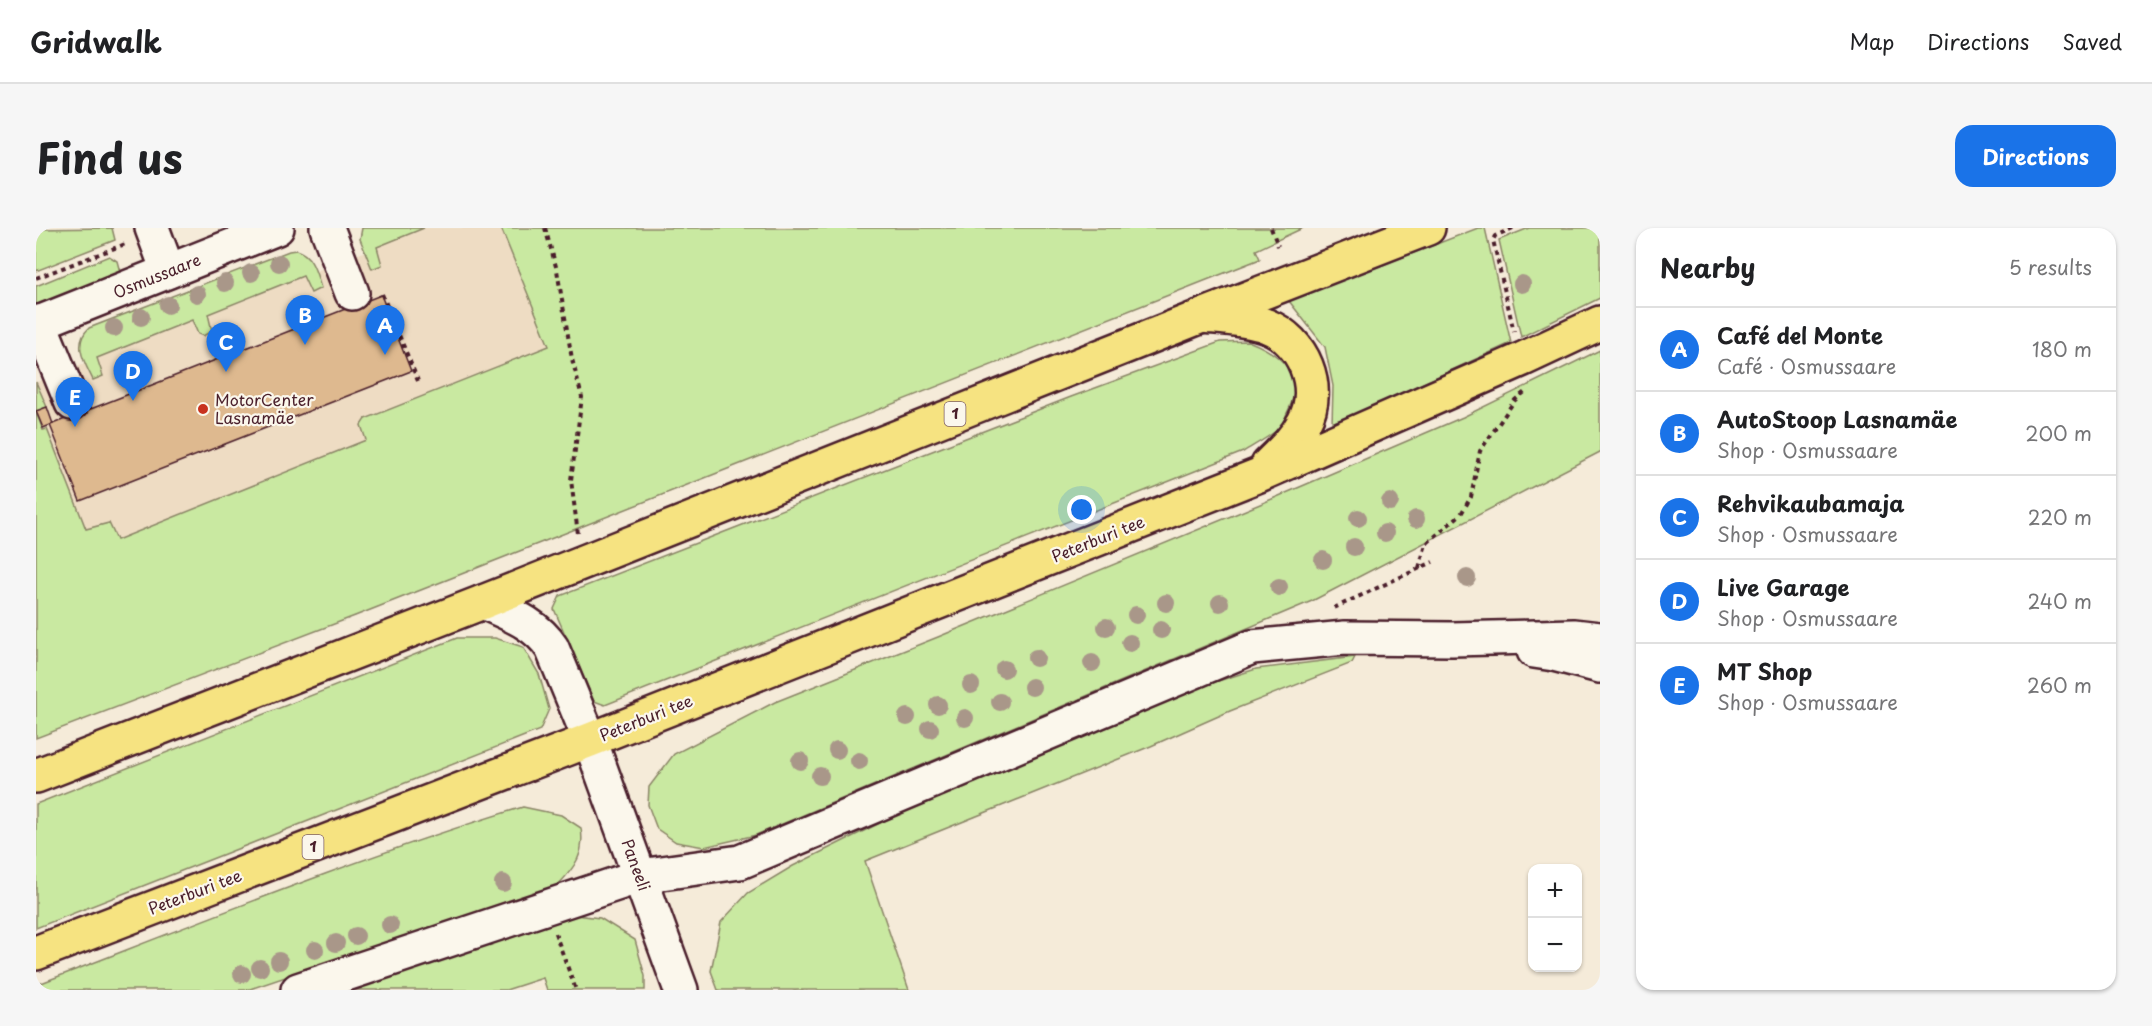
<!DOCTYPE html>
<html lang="en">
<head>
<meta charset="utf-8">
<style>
  :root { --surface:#fff; --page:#f6f6f6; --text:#202124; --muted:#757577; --line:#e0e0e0; --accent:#1a73e8 }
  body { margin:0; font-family:"Playpen Sans",sans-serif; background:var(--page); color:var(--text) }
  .controls { position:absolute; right:18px; bottom:18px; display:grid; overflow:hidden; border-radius:12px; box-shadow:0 2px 4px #0004 }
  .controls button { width:54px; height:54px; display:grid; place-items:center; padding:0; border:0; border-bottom:2px solid var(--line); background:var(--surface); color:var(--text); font:30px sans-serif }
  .you { position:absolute; left:1046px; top:282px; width:21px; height:21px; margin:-15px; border:4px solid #fff; border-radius:50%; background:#1a73e8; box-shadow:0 0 0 9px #1a73e833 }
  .badge { display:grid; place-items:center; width:39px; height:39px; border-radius:50%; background:var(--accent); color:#fff; font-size:20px; font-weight:700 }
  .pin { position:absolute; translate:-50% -50px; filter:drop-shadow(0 2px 3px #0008) }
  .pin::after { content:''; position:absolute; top:32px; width:21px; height:18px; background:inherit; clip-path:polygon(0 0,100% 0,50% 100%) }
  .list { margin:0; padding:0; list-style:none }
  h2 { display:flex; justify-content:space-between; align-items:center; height:78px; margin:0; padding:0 24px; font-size:26px }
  h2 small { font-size:20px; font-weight:400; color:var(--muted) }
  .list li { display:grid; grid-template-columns:39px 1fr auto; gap:18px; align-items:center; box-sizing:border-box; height:84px; padding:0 24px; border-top:2px solid var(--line) }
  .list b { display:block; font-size:22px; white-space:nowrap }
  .list p { margin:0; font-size:20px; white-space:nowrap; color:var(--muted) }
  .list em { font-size:20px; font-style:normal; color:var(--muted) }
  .map { position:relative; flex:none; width:1564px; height:762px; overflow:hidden; border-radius:18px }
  header { display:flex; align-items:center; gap:36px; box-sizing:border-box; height:84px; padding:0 30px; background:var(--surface); border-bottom:2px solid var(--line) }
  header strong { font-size:28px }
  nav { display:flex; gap:33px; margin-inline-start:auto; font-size:21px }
  .intro { display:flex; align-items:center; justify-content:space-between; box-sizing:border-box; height:144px; padding:0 36px }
  h1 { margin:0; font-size:42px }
  .button { padding:15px 27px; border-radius:18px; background:var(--accent); color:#fff; font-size:21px; font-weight:700 }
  main { display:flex; gap:36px; padding:0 36px }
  aside { flex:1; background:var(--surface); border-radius:18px; box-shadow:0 2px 4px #0004 }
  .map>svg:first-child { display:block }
  .built { fill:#eedcc3 }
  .green { fill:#c9e9a1; stroke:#8a8466; stroke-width:1.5 }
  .building { fill:#deb98f; stroke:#4a1f2b; stroke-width:1.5 }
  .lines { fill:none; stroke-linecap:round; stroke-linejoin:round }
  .minor-casing { stroke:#4a1f2b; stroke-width:38 }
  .highway-casing { stroke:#4a1f2b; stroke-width:38 }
  .path { stroke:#4a1f2b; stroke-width:4; stroke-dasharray:4.5 4.5; stroke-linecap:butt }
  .minor { stroke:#fbf7ec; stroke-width:33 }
  .highway { stroke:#f6e381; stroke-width:33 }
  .tree { fill:#a99789 }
  .poi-dot { fill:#c8321e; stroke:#fbf7ec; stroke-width:2 }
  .labels { text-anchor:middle; stroke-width:4.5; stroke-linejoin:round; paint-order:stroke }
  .shield { fill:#fbf7ec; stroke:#7f6065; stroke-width:1.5 }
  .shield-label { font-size:15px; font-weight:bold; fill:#4a1f2b }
  .street-label { font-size:16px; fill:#4a1f2b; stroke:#fbf7ec }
  .poi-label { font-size:16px; fill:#4a1f2b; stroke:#fbf7ec; text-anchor:start }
</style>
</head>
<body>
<header>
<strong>Gridwalk</strong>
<nav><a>Map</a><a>Directions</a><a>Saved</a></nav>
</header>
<div class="intro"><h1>Find us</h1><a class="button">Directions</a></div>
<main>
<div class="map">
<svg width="1564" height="762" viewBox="0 0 1564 762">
  <rect width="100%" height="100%" fill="#f5ebd9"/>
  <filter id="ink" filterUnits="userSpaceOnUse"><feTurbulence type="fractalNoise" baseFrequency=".0167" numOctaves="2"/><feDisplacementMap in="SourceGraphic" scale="12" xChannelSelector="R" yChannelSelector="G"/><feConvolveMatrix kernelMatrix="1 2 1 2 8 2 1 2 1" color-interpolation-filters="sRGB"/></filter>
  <g filter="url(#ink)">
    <polygon class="built" points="388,0 465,0 527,152 44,336 0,183 10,179 1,154"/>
    <g class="green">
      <polygon points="76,0 79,12 0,43 0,1"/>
      <polygon points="326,0 388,0 341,19 346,37 336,41 324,11"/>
      <polygon points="465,0 1267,0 1220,22 1224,31 319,388 0,510 0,154 11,179 0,184 7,202 11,201 50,301 73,295 81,312 330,212 325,197 329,191 513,118"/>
      <polygon points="1442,0 1449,0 1475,115 1296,197 1297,158 1289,119 1253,73"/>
      <polygon points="1493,0 1564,0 1564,70 1485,109 1463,12"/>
      <path d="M260 22C277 27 280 45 285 60L275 65 267 48 172 86 176 103 167 108 162 106 156 92 61 130 67 148 57 152C49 135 36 116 53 100L253 23Z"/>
      <polygon points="73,28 81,33 84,44 0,78 0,58"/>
      <path d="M1212 113C1246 126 1271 148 1251 185 1249 191 1246 198 1242 201 1232 210 1218 217 1207 224L569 477 558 473 518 381 524 368 1035 169 1184 114Z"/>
      <polygon points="1564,122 1564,224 1276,373 720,607 668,619 640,614 621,601 612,577 613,559 638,526 739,474 902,409 1229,274 1427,189"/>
      <polygon points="421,410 459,410 487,419 503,446 513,481 504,502 0,700 0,576"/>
      <polygon points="1319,429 1316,435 1194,483 1115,518 829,633 873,762 682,762 675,743 685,694 712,665 757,638 854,590 1046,503 1138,467 1220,441"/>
      <path d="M487 579 525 587 545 600C549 626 539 639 522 657L211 762H0V757C161 695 322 629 487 579Z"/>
      <polygon points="531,686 564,690 599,712 609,748 609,762 511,762 507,750 470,762 302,762"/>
    </g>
    <g class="building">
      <polygon points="345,67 375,143 44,273 14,197"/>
      <polygon points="11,179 17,196 7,200 0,183"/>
    </g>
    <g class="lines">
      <defs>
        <g id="minor">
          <polyline points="116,0 132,43"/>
          <polyline points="291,0 316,65"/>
          <polyline points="3,94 36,175"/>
          <polyline points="0,96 241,0"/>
          <path d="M447 374C473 386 500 395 516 420L554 512 645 762"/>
          <polyline points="1498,423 1518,426 1564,438"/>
          <polyline points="262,762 604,648 704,634 1216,419 1309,410 1416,411 1538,408 1564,411"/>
        </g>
        <g id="highway">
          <path d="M1167 88C1188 90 1212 91 1231 98 1267 112 1287 159 1268 194 1259 211 1246 223 1232 237"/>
          <polyline points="0,548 447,374 1166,88 1392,0"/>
          <polyline points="0,725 554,512 1223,247 1487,131 1564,95"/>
        </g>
      </defs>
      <use href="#minor" class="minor-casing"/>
      <use href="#highway" class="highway-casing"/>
      <g class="path">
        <polyline points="509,0 521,42 536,131 546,169 535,252 542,306"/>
        <polyline points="1235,0 1242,18"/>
        <polyline points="1477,0 1459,8 1457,12 1478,104"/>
        <polyline points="0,50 92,15"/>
        <polyline points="346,66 382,153"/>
        <polyline points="1383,340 1390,316 1425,286 1435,269 1444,223 1479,172 1490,163"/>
        <polyline points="1298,380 1397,334"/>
        <polyline points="519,705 540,762"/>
      </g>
      <use href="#minor" class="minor"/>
      <use href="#highway" class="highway"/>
    </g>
    <g class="tree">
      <circle cx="243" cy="35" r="9"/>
      <circle cx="215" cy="45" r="9"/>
      <circle cx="189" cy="55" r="9"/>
      <circle cx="1486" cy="56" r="9"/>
      <circle cx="161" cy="66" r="9"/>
      <circle cx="132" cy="77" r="9"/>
      <circle cx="105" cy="89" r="9"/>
      <circle cx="78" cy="100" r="9"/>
      <circle cx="1354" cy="274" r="9"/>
      <circle cx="1322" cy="290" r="9"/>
      <circle cx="1380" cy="291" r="9"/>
      <circle cx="1349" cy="305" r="9"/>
      <circle cx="1318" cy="319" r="9"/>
      <circle cx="1287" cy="332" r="9"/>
      <circle cx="1431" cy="350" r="9"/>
      <circle cx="1243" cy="359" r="9"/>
      <circle cx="1130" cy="375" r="9"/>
      <circle cx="1184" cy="375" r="9"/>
      <circle cx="1100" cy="387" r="9"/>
      <circle cx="1070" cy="399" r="9"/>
      <circle cx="1125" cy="402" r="9"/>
      <circle cx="1094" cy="415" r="9"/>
      <circle cx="1000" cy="430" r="9"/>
      <circle cx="1056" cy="435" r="9"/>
      <circle cx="968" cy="441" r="9"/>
      <circle cx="935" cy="457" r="9"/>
      <circle cx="996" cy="459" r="9"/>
      <circle cx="964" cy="474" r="9"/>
      <circle cx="902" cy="477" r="9"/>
      <circle cx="871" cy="489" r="9"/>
      <circle cx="929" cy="490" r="9"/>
      <circle cx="894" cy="501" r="9"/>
      <circle cx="801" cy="522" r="9"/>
      <circle cx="764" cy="533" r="9"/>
      <circle cx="823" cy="533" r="9"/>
      <circle cx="784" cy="548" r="9"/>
      <circle cx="467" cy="655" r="9"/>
      <circle cx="354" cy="697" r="9"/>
      <circle cx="320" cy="708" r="9"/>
      <circle cx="300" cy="715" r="9"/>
      <circle cx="279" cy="722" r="9"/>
      <circle cx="243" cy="733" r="9"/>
      <circle cx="224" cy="740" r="9"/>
      <circle cx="206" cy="746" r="9"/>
    </g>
  </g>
  <circle class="poi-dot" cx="167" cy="181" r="6"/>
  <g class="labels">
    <g class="shield">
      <rect x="908.5" y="174" width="21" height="24" rx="4.5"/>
      <rect x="266.5" y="607" width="21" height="24" rx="4.5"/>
    </g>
    <g class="shield-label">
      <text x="919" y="191">1</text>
      <text x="277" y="624">1</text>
    </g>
    <g class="street-label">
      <text transform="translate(121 48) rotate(-22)" y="6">Osmussaare</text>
      <text transform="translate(1062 311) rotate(-22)" y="6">Peterburi tee</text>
      <text transform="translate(610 490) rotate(-22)" y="6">Peterburi tee</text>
      <text transform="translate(600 637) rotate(70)" y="6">Paneeli</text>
      <text transform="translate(159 664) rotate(-21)" y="6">Peterburi tee</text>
    </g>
    <g class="poi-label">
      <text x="179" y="178">MotorCenter<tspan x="179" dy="18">Lasnamäe</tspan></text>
    </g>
  </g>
</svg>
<div class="controls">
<button>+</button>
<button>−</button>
</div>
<div class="you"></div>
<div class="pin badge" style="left:349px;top:127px">A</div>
<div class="pin badge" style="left:269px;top:117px">B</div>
<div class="pin badge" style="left:190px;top:144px">C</div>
<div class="pin badge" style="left:97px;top:173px">D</div>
<div class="pin badge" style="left:39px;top:199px">E</div>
</div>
<aside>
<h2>Nearby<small>5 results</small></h2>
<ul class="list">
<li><span class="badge">A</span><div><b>Café del Monte</b><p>Café · Osmussaare</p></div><em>180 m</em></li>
<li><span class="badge">B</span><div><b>AutoStoop Lasnamäe</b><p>Shop · Osmussaare</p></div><em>200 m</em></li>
<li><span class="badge">C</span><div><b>Rehvikaubamaja</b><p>Shop · Osmussaare</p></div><em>220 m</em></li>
<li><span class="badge">D</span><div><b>Live Garage</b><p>Shop · Osmussaare</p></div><em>240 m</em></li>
<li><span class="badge">E</span><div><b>MT Shop</b><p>Shop · Osmussaare</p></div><em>260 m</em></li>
</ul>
</aside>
</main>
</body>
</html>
